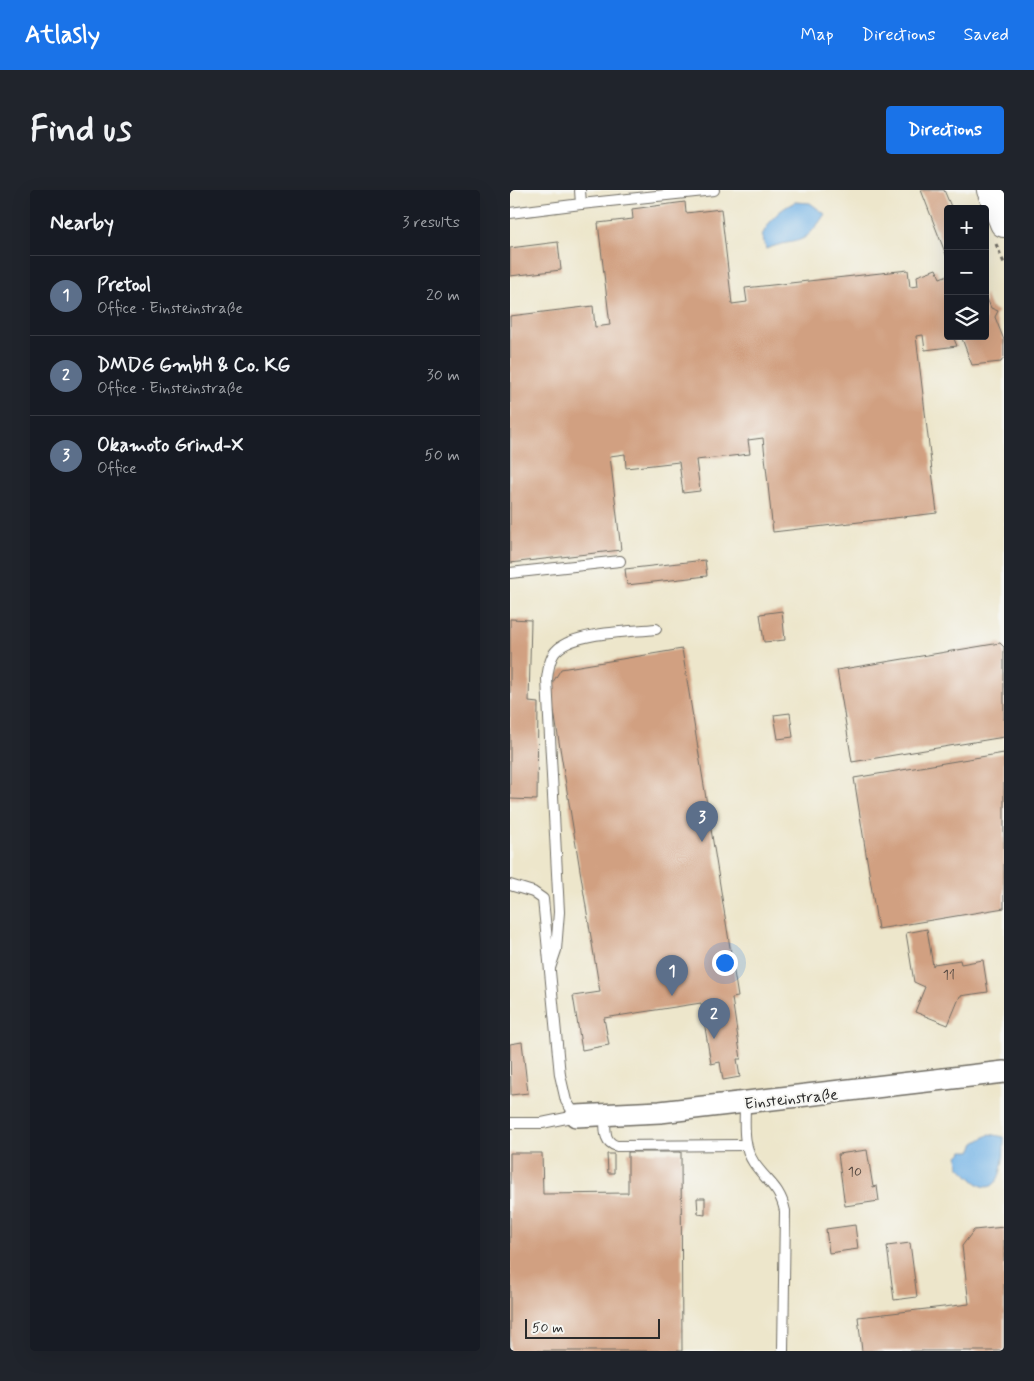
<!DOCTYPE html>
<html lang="en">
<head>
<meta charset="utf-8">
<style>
  :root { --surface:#171b24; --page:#20242c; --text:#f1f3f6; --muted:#9ea1a6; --line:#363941; --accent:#1a73e8 }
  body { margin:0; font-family:Mynerve,sans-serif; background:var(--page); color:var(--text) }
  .controls { position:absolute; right:15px; top:15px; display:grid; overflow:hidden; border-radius:5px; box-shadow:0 5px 20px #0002 }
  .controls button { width:45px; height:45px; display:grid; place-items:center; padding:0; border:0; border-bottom:1px solid var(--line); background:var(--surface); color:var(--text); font:25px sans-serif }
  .scale { position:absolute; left:15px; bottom:12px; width:135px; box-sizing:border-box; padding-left:5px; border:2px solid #2b2b2b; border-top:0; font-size:14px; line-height:18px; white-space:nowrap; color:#2b2b2b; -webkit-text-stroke:4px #f6f6f2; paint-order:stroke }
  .you { position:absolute; left:214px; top:772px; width:18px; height:18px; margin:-12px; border:4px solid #fff; border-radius:50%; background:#1a73e8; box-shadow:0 0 0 8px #1a73e833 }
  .badge { display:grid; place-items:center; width:32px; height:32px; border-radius:50%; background:var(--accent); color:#fff; font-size:16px; font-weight:700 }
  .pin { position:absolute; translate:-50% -41px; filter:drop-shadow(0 1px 2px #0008) }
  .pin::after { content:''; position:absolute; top:26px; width:18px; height:15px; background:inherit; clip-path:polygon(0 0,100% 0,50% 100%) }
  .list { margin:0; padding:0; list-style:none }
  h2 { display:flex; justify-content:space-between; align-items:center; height:65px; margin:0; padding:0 20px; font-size:21px }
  h2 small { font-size:16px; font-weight:400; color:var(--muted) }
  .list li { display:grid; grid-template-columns:32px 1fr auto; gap:15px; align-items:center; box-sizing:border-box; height:80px; padding:0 20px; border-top:1px solid var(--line) }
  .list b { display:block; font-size:19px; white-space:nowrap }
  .list p { margin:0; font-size:16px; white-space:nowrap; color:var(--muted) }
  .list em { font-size:16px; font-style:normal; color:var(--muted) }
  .icon { flex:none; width:28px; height:28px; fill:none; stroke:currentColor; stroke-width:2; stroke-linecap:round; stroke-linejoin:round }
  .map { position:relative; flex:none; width:494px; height:1161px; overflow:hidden; border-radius:5px }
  header { display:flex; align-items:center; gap:30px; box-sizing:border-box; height:70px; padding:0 25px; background:var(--accent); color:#fff }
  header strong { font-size:24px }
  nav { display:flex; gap:28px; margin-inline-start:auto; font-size:18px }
  .intro { display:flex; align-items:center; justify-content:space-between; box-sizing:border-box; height:120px; padding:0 30px }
  h1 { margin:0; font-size:35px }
  .button { padding:12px 22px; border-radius:5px; background:var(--accent); color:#fff; font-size:18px; font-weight:700 }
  main { display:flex; gap:30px; padding:0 30px }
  aside { flex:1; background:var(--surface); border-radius:5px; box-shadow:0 5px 20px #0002 }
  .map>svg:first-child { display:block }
  .water { fill:#72b2e6; stroke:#4e6e88 }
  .building { fill:#d1a081 }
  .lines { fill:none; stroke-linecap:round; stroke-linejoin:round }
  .lane-casing { stroke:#6f6c63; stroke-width:12 }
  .street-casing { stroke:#6f6c63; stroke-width:24 }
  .secondary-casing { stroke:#6f6c63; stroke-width:30 }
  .path { stroke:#6f6c63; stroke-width:3; stroke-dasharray:4 4; stroke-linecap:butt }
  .lane { stroke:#fff; stroke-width:10 }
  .street { stroke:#fff; stroke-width:21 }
  .secondary { stroke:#fff; stroke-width:28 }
  .labels { text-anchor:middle; stroke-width:4; stroke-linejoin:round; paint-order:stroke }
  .number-label { font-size:14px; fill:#544840 }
  .street-label { font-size:16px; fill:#2b2b2b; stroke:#f6f6f2 }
</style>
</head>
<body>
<header>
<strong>Atlasly</strong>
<nav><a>Map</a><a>Directions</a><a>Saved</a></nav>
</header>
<div class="intro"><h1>Find us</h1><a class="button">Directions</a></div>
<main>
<aside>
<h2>Nearby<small>3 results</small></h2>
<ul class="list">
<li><span class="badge" style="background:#5c6f8a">1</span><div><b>Pretool</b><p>Office · Einsteinstraße</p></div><em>20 m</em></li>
<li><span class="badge" style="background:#5c6f8a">2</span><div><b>DMDG GmbH &amp; Co. KG</b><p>Office · Einsteinstraße</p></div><em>30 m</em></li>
<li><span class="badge" style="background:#5c6f8a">3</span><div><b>Okamoto Grind-X</b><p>Office</p></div><em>50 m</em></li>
</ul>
</aside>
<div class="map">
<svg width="494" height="1161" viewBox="0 0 494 1161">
  <rect width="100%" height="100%" fill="#f6f6f2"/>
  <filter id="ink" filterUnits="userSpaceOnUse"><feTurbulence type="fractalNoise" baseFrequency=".02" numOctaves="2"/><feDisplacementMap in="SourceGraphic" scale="10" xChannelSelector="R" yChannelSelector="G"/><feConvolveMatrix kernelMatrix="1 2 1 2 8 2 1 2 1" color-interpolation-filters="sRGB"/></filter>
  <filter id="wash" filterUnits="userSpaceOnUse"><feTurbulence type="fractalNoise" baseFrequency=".0096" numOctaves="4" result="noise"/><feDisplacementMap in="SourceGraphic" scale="20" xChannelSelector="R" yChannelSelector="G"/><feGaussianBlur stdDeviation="1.12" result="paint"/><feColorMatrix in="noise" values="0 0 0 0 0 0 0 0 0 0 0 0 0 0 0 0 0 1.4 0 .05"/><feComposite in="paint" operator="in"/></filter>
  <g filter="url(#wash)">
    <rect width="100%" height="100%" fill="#ede6cb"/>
    <g class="water">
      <path d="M285 12 300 13 315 24C291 60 290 46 256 59L252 45C262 28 267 21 285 12Z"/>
      <path d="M480 944 494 947C494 959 494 1007 470 995 463 991 455 982 449 976L448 966 453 961H461L465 953Z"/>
    </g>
    <g id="blocks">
      <g class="building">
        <polygon points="411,0 434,0 442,19 438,19 438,70"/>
        <polygon points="175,12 176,23 211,19 222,114 237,112 235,98 398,80 400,97 408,96 407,86 426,79 430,88 438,85 438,146 450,146 444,149 447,156 415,160 413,145 406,146 427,323 263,342 253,248 238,250 240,264 186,270 190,301 173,303 169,272 116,278 115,264 100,266 111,360 0,373 0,126 83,116 85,137 100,135 88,33 123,29 122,19"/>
        <polygon points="48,52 51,80 0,86 0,58"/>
        <polygon points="475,104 481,118 488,121 485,127 494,150 494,167 491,172 462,175 451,146 475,146"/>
        <polygon points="195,370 197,386 117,395 115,379"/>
        <polygon points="272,421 275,450 254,452 250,424"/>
        <polygon points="0,429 21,430 19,512 28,513 27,610 0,609"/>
        <polygon points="490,453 494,457 494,547 342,572 327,480"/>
        <polygon points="172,459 228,807 222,808 231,869 227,869 230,887 213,890 210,872 201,874 191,813 94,828 99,855 72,860 63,806 90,802 40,497 51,479"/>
        <polygon points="280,523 283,547 268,549 264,525"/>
        <polygon points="494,563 494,718 368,739 344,588"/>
        <polygon points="417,739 423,776 424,774 450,770 451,774 473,770 478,802 450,806 438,835 405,822 415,797 404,792 396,743"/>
        <polygon points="12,852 18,903 1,905 0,854"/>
        <polygon points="357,960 363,997 367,996 369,1011 335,1016 328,964"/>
        <polygon points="118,962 171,962 172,1161 0,1161 0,963 32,963 33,1004 118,1003"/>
        <polygon points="97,964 104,964 104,983 98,983"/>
        <polygon points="187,1008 195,1008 195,1025 188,1024"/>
        <polygon points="345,1035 348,1059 319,1063 316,1039"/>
        <polygon points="494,1037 494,1161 352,1161 348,1127 459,1114 452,1056 464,1040"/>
        <polygon points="400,1053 407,1107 384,1110 377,1056"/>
      </g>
    </g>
  </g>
  <g filter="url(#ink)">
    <use href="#blocks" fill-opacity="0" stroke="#6f6c63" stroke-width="1"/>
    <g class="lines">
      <defs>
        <g id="lane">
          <polyline points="71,14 204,0"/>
          <polyline points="0,23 71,14 70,0"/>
          <polyline points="0,383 110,371"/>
          <polyline points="0,695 23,702 33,709 50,885 56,911 66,926 32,933 0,933"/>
          <path d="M40 778 46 760 49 722 37 489C38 480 40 466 47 460 65 442 120 442 146 439"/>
          <path d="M235 913C235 934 232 955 244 973 257 992 270 997 275 1021L273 1161"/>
          <path d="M95 925C96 937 92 952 107 956L236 955"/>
        </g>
        <polyline id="street" points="66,926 150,922 494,882"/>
        <polyline id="secondary" points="481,0 494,33"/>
      </defs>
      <use href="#lane" class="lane-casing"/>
      <use href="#street" class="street-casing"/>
      <use href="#secondary" class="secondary-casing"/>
      <polyline class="path" points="486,54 494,73"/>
      <use href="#lane" class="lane"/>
      <use href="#street" class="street"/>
      <use href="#secondary" class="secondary"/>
    </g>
  </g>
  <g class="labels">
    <g class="number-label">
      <text x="439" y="789">11</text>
      <text x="345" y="986">10</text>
    </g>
    <g class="street-label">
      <text transform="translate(281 908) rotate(-6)" y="6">Einsteinstraße</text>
    </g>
  </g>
</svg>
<div class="controls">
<button>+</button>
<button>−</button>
<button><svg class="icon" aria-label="layers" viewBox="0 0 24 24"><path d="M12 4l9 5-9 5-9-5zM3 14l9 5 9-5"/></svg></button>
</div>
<div class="scale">50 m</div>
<div class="you"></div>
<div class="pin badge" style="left:162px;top:806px;background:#5c6f8a">1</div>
<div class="pin badge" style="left:204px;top:849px;background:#5c6f8a">2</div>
<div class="pin badge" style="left:192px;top:652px;background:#5c6f8a">3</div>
</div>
</main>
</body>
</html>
